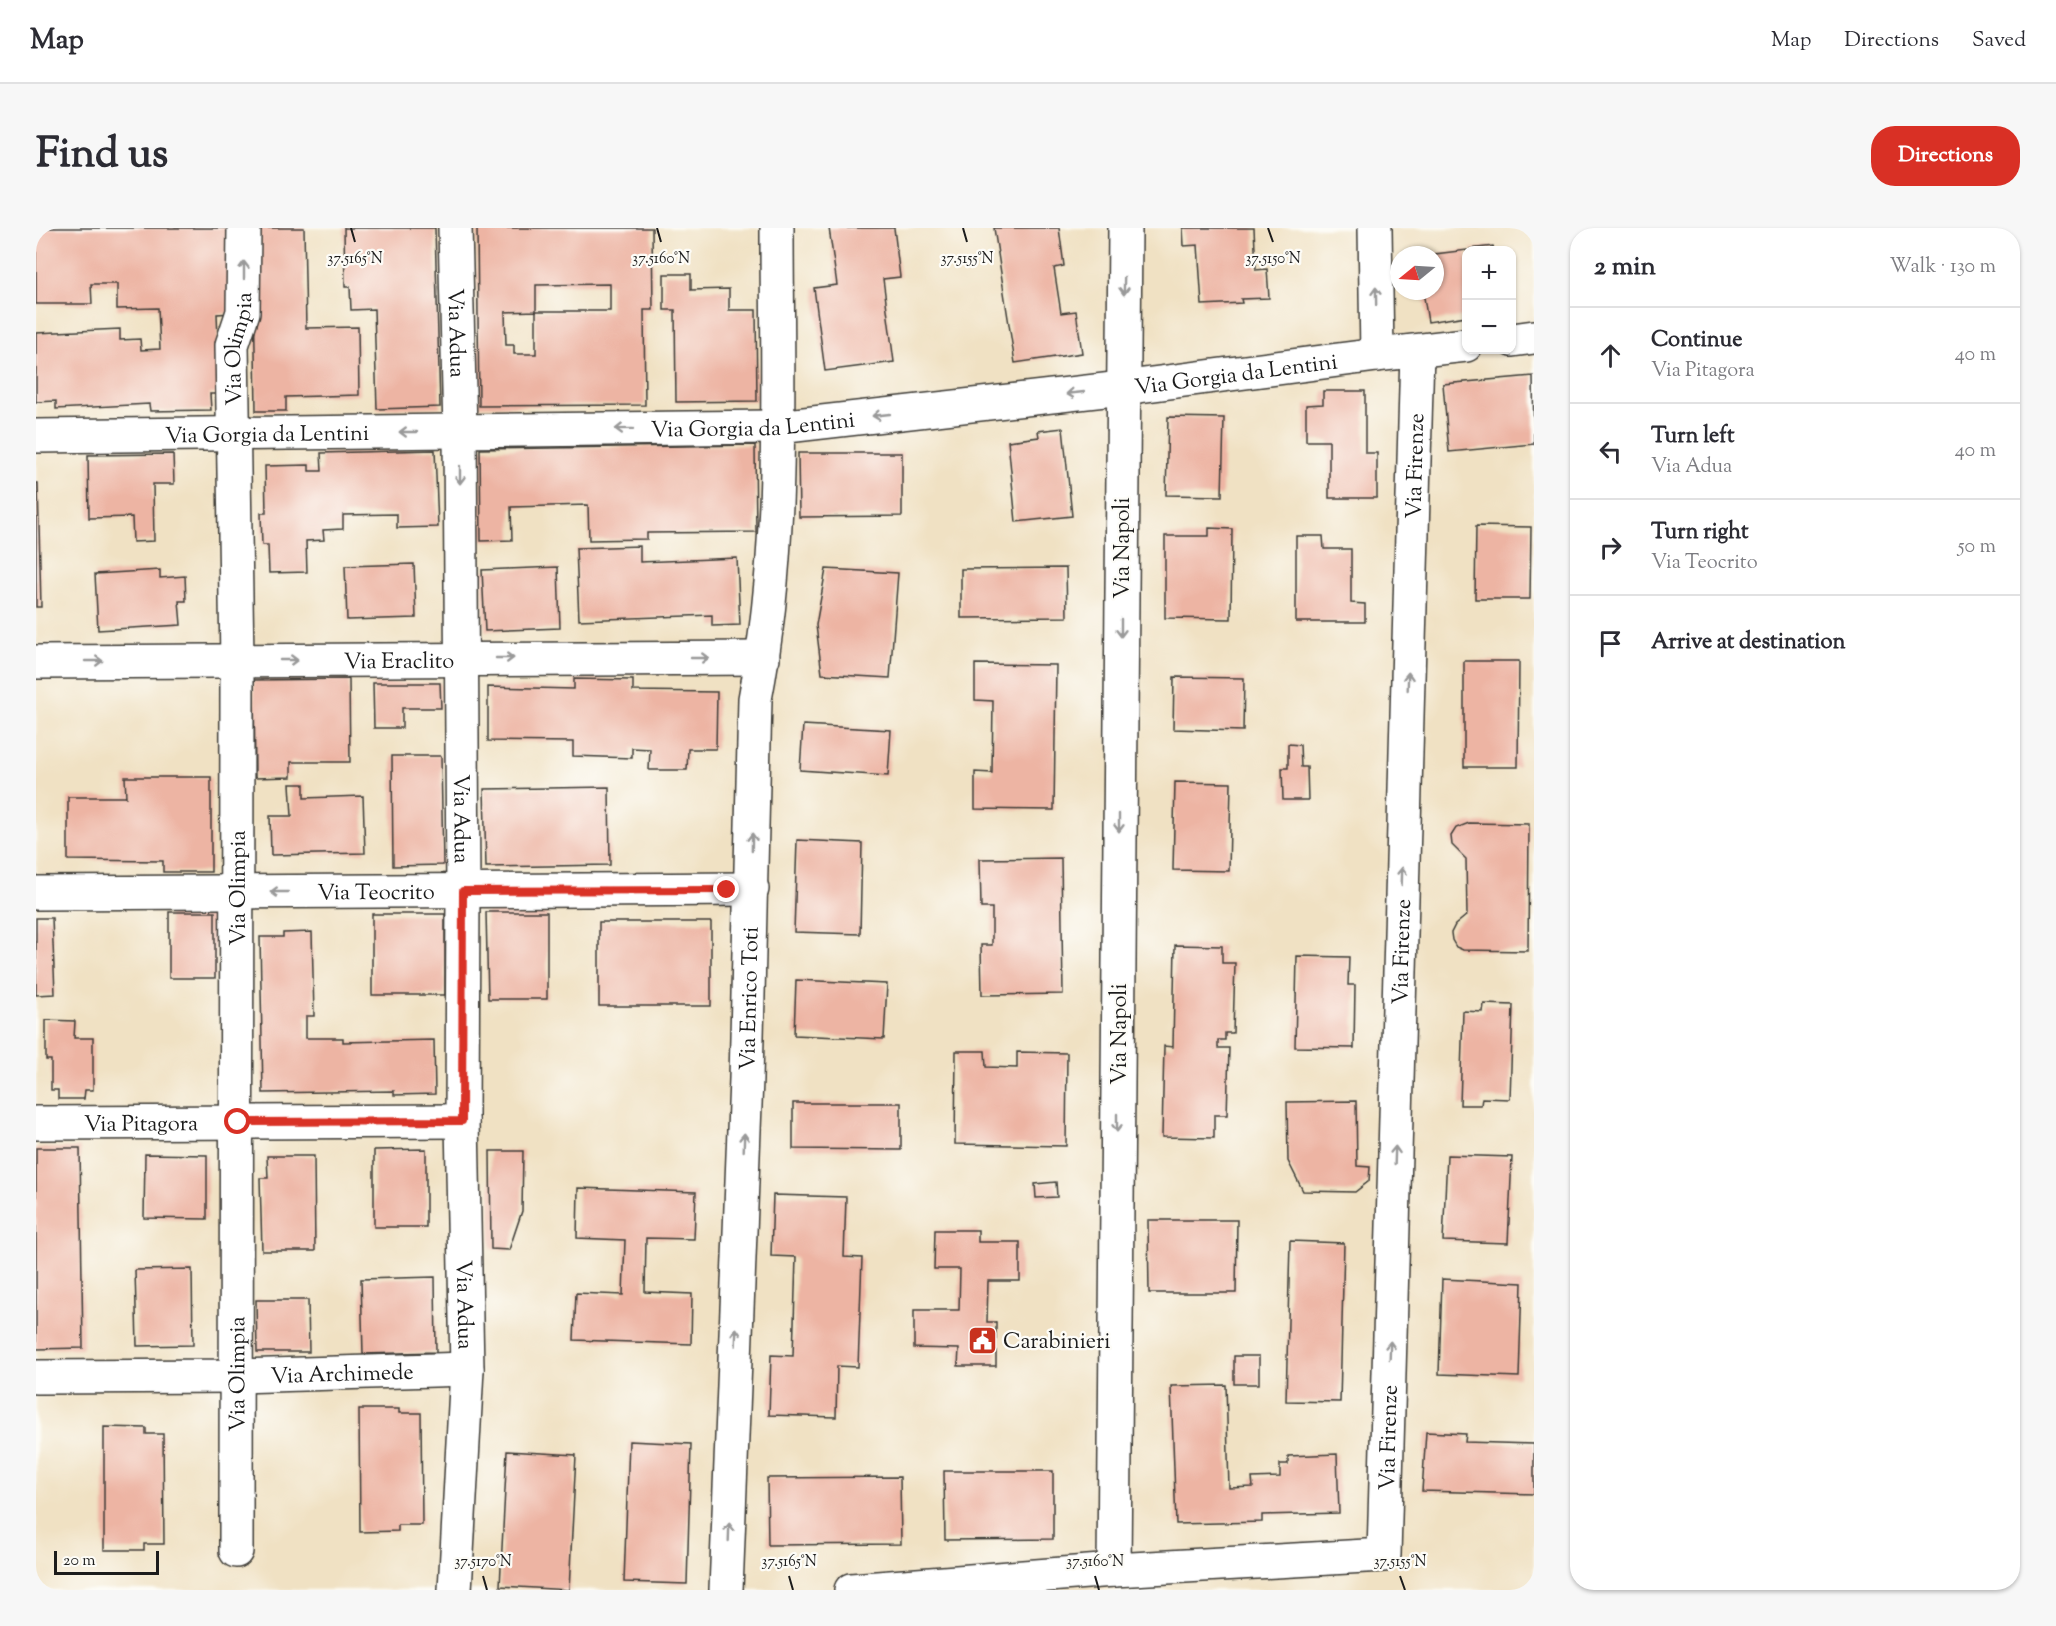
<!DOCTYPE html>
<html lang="en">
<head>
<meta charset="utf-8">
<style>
  :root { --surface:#fff; --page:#f7f7f7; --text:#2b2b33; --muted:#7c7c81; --line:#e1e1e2; --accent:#d93025 }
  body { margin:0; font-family:"Sorts Mill Goudy",serif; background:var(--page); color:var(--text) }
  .controls { position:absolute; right:18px; top:18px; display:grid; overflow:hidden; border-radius:12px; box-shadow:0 2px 4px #0004 }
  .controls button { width:54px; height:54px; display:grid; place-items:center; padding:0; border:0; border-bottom:2px solid var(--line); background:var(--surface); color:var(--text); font:30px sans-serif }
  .compass { position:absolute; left:1354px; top:18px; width:54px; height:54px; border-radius:50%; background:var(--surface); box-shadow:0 2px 4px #0004; rotate:252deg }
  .scale { position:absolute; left:18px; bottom:15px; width:105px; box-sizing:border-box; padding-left:6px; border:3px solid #1c1c1c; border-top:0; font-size:16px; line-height:21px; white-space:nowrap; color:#1c1c1c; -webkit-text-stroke:4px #fdfcf7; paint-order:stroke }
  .stop { position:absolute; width:18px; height:18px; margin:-14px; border:4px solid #d93025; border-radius:50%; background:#fff }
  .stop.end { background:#d93025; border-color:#fff; box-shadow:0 2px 6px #0008 }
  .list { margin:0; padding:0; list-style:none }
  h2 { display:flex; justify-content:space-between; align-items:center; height:78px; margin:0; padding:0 24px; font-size:26px }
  h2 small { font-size:20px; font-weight:400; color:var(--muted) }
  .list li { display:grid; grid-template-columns:39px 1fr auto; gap:18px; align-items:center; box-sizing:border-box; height:96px; padding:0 24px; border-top:2px solid var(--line) }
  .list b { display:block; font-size:22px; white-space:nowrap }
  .list p { margin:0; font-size:20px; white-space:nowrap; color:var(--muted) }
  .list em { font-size:20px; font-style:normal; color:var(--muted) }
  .icon { flex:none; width:33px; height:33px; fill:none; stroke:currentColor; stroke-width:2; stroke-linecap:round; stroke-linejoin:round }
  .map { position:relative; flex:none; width:1498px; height:1362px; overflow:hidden; border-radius:24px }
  header { display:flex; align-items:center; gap:36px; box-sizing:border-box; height:84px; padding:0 30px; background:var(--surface); border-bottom:2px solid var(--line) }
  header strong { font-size:28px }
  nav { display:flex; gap:33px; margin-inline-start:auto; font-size:21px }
  .intro { display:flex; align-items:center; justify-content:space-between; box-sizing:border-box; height:144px; padding:0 36px }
  h1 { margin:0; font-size:42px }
  .button { padding:15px 27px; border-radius:24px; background:var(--accent); color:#fff; font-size:21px; font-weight:700 }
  main { display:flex; gap:36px; padding:0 36px }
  aside { flex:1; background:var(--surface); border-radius:24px; box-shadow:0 2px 4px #0004 }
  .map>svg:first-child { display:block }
  .building { fill:#edb4a3; fill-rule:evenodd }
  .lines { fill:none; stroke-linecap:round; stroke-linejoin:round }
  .minor-casing { stroke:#3c3a35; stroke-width:36 }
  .minor { stroke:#fff; stroke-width:33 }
  .oneway { stroke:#999 }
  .route { stroke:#d93025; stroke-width:8 }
  .ticks { fill:none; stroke:#1c1c1c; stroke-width:2 }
  .labels { text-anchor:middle; stroke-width:4.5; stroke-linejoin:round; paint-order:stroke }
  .street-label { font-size:22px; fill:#1c1c1c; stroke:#fdfcf7 }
  .poi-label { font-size:22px; fill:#1c1c1c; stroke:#fdfcf7; text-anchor:start }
  .ticks-label { font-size:15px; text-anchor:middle; fill:#1c1c1c; stroke:#fdfcf7; stroke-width:4.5; stroke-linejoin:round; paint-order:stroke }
</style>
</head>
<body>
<header>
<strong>Map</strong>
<nav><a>Map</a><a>Directions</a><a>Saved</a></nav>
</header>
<div class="intro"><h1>Find us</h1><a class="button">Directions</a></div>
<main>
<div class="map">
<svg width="1498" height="1362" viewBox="0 0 1498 1362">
  <rect width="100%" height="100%" fill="#fdfcf7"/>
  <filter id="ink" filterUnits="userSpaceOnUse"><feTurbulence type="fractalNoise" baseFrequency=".0167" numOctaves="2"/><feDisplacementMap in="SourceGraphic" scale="12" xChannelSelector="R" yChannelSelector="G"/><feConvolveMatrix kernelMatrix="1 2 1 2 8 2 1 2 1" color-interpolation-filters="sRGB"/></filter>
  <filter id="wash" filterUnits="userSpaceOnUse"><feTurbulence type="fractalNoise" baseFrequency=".008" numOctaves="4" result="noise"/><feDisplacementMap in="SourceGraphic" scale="24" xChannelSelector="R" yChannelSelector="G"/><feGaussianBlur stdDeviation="1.35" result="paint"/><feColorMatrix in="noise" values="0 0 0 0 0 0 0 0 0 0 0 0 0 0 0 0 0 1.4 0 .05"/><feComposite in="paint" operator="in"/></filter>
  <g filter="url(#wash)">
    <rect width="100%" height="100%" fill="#f0e1c3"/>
    <g id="blocks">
      <g class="building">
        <polygon points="0,0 195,0 197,85 181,86 184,166 174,166 175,182 114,183 113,176 20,181 20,173 0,174 0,105 84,101 84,112 104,111 105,122 124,121 122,80 81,81 81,56 55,56 56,76 0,76"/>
        <polygon points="217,0 268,0 270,100 322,99 323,167 250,169 250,183 220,183"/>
        <polygon points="308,0 399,0 404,179 341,181 338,81 315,82 314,59 309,59"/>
        <path d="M441 0H616L617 82H608L609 177 443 178ZM574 56V83H500V57ZM500 83V126H478V117H470L469 84Z"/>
        <polygon points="793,0 858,0 864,49 847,51 858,134 789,143 778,60 801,57"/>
        <polygon points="958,0 1023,0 1028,38 1018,40 1025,85 1040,83 1046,125 979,135"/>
        <polygon points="1147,0 1218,0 1220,42 1231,41 1233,70 1205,71 1206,75 1166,77 1162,17 1148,18"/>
        <polygon points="1457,18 1458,22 1434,22 1434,21"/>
        <polygon points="1431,22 1430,88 1392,94 1387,63 1399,63 1399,26"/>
        <polygon points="628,46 655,46 655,62 693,61 693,82 720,82 721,173 640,174 639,82 628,82"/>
        <polygon points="1497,148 1498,216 1413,224 1407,156"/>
        <polygon points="1287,163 1329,163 1329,225 1341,225 1341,270 1293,270 1293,213 1270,213 1270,177 1287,176"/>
        <polygon points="1132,189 1188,190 1186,268 1130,267"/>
        <polygon points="1027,200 1036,288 980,294 972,213 1003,209 1002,203"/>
        <polygon points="719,217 720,304 611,305 611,311 553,312 552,277 475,279 476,312 445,313 444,221"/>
        <polygon points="399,222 402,299 361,300 361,286 307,287 307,301 287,302 288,312 270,313 271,344 233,345 232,317 226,317 225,285 230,285 229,238 273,237 273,243 286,243 285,225"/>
        <polygon points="762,225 866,225 866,288 763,289"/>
        <polygon points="137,226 138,256 117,256 118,313 97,314 96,289 53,290 52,227"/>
        <polygon points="0,255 2,255 5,379 0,379"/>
        <polygon points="1440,298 1495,299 1494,371 1439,371"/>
        <polygon points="1173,300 1196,301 1195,391 1129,390 1129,308 1173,308"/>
        <polygon points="1260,308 1287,308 1288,321 1315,321 1315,375 1329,376 1329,394 1260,394"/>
        <polygon points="604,318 604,334 701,330 704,397 676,398 676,387 543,392 540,320"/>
        <polygon points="378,336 380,390 311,392 309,338"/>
        <polygon points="522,339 524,400 449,403 446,342"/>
        <polygon points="1030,340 1031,389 925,390 925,341"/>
        <polygon points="790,341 862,345 854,450 786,446 780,397"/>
        <polygon points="124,342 124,350 149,348 150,373 143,373 145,397 62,402 59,346"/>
        <polygon points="1428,433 1483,433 1482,539 1428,539"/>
        <polygon points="939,436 1020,437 1018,582 939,581 939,544 956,545 957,473 939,472"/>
        <polygon points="1138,449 1208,450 1207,503 1137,501"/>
        <polygon points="313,451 314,534 255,534 255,549 219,550 218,452"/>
        <polygon points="538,451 597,452 597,463 681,464 680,521 652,521 651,542 613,542 614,521 596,520 596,530 537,528 537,514 452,513 452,459 538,461"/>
        <polygon points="337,455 404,455 405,480 366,480 366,500 338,500"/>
        <polygon points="767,497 855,502 852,548 764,542"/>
        <polygon points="1252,516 1264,517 1265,539 1271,539 1272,572 1247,572 1246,540 1252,540"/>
        <polygon points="356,528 405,528 407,637 357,638"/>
        <polygon points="89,549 175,549 175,644 127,644 127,633 32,632 32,569 90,569"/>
        <polygon points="1139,554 1195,555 1193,643 1137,642"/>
        <polygon points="254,556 268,556 268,570 327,568 329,625 235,627 234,588 256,588"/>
        <polygon points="573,559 574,637 450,639 448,561"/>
        <polygon points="1433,595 1493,596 1492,723 1427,722 1420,719 1416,712 1415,705 1419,697 1431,687 1430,631 1416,617 1415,608 1420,600"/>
        <polygon points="761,612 826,615 824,706 758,704"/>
        <polygon points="1025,630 1027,766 946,767 945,717 956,717 956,680 945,680 944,631"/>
        <rect x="133" y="684" width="46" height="66"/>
        <polygon points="450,684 511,684 511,771 452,771"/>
        <rect x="336" y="686" width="73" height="81"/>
        <polygon points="0,690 16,690 19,766 0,767"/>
        <rect x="563" y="694" width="112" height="84"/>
        <polygon points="276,704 278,788 270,788 270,810 307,810 307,814 398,812 399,866 358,867 358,863 227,865 224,709 247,709 247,705"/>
        <polygon points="1139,717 1186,718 1186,735 1199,735 1197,805 1189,805 1189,812 1182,812 1182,820 1193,820 1191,887 1178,887 1178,910 1126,909 1128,818 1137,819"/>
        <polygon points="1261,728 1313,729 1312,757 1319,757 1318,820 1259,819"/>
        <polygon points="760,752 851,756 848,811 758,807"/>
        <polygon points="1448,776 1477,777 1474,871 1446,870 1445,877 1424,877 1427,783 1447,784"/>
        <polygon points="10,792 39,793 38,810 57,810 57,862 49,862 48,871 22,871 22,862 15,862 15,832 10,832"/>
        <polygon points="920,823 949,823 950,839 981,840 981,824 1031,825 1030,918 919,916"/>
        <polygon points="1320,873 1321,938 1334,939 1333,953 1319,964 1267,963 1252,933 1251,874"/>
        <polygon points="757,875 865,875 865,922 757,921"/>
        <polygon points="0,920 44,920 47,1120 0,1121"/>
        <polygon points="390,921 390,999 338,999 338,922"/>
        <polygon points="454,923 487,923 486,983 473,1022 455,1021"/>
        <polygon points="109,926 171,927 171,991 108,990"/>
        <polygon points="1411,927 1476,929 1472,1015 1407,1013"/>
        <polygon points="231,928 278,928 279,1023 226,1023 224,950 232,950"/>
        <polygon points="1020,954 1021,969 1000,970 999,956"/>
        <polygon points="542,960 660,964 658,1011 610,1010 609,1064 656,1066 655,1116 538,1112 540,1065 587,1067 589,1012 541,1010"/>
        <polygon points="737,967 810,969 808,1029 826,1030 822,1139 801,1138 800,1189 733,1187 735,1127 757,1128 760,1029 735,1028"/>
        <polygon points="1112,992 1201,992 1200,1065 1113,1065"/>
        <polygon points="899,1002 942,1002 942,1014 984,1014 984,1053 952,1053 951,1094 960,1094 960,1138 922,1138 923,1121 878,1120 878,1082 923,1082 924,1041 898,1041"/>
        <polygon points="1254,1013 1308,1015 1304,1174 1250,1173"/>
        <polygon points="156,1041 157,1117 101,1118 99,1042"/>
        <polygon points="399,1049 400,1124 327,1126 325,1051"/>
        <polygon points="1406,1051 1486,1055 1483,1149 1403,1146"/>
        <polygon points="220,1072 272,1072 273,1124 221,1124"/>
        <rect x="1198" y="1128" width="25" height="28"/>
        <polygon points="1190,1157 1193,1260 1217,1259 1216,1250 1244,1249 1244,1236 1252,1236 1252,1228 1301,1226 1303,1285 1226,1287 1226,1294 1140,1296 1135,1158"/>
        <polygon points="323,1181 363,1181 363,1185 385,1185 386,1297 362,1297 362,1303 324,1304"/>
        <polygon points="68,1199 110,1200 110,1206 127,1206 128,1316 108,1316 108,1322 68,1322"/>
        <polygon points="1390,1204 1430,1206 1429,1214 1498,1216 1498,1266 1386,1263"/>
        <polygon points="593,1213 655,1216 651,1356 588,1354"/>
        <polygon points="471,1223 540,1227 533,1362 464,1358"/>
        <polygon points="908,1243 1017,1243 1017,1311 909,1312"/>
        <polygon points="864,1249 865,1316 732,1317 731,1250"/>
      </g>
    </g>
  </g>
  <g filter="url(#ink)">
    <use href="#blocks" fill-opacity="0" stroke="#3c3a35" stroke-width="1.5"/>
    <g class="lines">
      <defs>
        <g id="minor">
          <path id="s1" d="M419 0 424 203 427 663 426 893 431 1141 419 1362"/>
          <path id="s2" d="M1089 0 1078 1342 1348 1327 1381 123"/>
          <polyline points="1339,0 1341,127"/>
          <polyline points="1476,112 1498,109"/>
          <path id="s3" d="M0 208 742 199 1086 160 1341 127 1430 117"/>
          <path id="s4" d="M0 434 727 430"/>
          <path id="s5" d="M0 665 716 661"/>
          <path id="s6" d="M0 895 426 893"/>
          <path id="s7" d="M0 1149 201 1148 431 1141"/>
          <path id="s8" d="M200 1323 201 432 196 117 207 84 208 0"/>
          <path id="s9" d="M690 1362 710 851 719 471C749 316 741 157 741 0"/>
          <polyline points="815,1362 1078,1342"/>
        </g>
      </defs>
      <use href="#minor" class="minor-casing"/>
      <use href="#minor" class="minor"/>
    </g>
    <defs><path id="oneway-shaft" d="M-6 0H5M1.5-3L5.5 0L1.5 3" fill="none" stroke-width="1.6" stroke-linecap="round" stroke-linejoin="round" transform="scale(1.5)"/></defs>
    <g class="oneway">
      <use href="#oneway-shaft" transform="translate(208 42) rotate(-90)"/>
      <use href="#oneway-shaft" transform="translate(1088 58) rotate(91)"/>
      <use href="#oneway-shaft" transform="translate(1340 68) rotate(-91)"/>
      <use href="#oneway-shaft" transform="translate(1039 165) rotate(174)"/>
      <use href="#oneway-shaft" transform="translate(845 187) rotate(174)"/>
      <use href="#oneway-shaft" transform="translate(588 201) rotate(179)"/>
      <use href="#oneway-shaft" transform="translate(372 204) rotate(180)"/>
      <use href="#oneway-shaft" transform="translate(424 247) rotate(90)"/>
      <use href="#oneway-shaft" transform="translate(1085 400) rotate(90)"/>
      <use href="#oneway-shaft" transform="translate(469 430)"/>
      <use href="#oneway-shaft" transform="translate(664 430)"/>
      <use href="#oneway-shaft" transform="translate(253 432)"/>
      <use href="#oneway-shaft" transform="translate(58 433)"/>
      <use href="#oneway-shaft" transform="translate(1372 453) rotate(-88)"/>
      <use href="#oneway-shaft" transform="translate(1083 595) rotate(90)"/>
      <use href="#oneway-shaft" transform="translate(716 614) rotate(-89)"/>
      <use href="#oneway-shaft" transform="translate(1366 648) rotate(-88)"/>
      <use href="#oneway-shaft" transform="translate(243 664) rotate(180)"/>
      <use href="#oneway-shaft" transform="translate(1081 895) rotate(90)"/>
      <use href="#oneway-shaft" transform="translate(708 914) rotate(-88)"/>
      <use href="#oneway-shaft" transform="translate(1359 927) rotate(-88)"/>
      <use href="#oneway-shaft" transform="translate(700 1109) rotate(-88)"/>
      <use href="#oneway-shaft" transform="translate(1354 1122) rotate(-88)"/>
      <use href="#oneway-shaft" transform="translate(693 1304) rotate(-88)"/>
    </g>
  </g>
  <g class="lines" filter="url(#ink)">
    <polyline class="route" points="202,894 426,893 427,663 691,662"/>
  </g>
  <path class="ticks" d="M315 0 319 14M621 0 625 14M927 0 931 14M1232 0 1237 14M447 1348 451 1362M753 1348 757 1362M1059 1348 1063 1362M1364 1348 1369 1362"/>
  <defs>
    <symbol id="civic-square" viewBox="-11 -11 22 22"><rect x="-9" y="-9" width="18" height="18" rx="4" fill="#c8321e" stroke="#fdfcf7"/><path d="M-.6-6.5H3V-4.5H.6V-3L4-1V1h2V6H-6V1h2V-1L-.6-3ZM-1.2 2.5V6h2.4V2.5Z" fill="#fff"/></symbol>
  </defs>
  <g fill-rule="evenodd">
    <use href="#civic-square" x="930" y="1096" width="33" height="33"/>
  </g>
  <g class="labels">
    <g class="street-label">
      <text dy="8" stroke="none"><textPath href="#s1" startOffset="105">Via Adua</textPath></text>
      <text dy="8" stroke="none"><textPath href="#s8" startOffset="1203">Via Olimpia</textPath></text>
      <text dy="8" stroke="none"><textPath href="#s3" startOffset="1203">Via Gorgia da Lentini</textPath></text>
      <text dy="8" stroke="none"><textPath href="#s3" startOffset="717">Via Gorgia da Lentini</textPath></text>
      <text dy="8" stroke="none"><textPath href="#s3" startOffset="231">Via Gorgia da Lentini</textPath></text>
      <text dy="8" stroke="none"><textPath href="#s2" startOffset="2702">Via Firenze</textPath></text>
      <text transform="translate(1085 320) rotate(-90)" y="8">Via Napoli</text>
      <text dy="8" stroke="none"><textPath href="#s4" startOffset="363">Via Eraclito</textPath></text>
      <text dy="8" stroke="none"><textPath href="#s1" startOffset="591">Via Adua</textPath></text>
      <text dy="8" stroke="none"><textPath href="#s8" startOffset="663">Via Olimpia</textPath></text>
      <text dy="8" stroke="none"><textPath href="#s5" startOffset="340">Via Teocrito</textPath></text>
      <text dy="8" stroke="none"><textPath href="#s2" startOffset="2216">Via Firenze</textPath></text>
      <text dy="8" stroke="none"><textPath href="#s9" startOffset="592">Via Enrico Toti</textPath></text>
      <text transform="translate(1082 806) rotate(-90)" y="8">Via Napoli</text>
      <text dy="8" stroke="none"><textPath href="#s6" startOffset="105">Via Pitagora</textPath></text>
      <text dy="8" stroke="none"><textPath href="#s1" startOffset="1077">Via Adua</textPath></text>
      <text dy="8" stroke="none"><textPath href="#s7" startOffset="306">Via Archimede</textPath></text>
      <text dy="8" stroke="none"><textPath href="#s8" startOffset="177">Via Olimpia</textPath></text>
      <text dy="8" stroke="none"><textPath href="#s2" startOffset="1730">Via Firenze</textPath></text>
    </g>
    <g class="poi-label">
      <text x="967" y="1120">Carabinieri</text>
    </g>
  </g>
  <g class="ticks-label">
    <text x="319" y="35">37.5165°N</text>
    <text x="625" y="35">37.5160°N</text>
    <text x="931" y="35">37.5155°N</text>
    <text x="1237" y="35">37.5150°N</text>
    <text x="447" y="1338">37.5170°N</text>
    <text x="753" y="1338">37.5165°N</text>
    <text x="1059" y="1338">37.5160°N</text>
    <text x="1364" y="1338">37.5155°N</text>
  </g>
</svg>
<div class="controls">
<button>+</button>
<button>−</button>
</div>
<svg class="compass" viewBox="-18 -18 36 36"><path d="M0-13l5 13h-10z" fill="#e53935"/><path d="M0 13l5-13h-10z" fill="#7c7c81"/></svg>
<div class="scale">20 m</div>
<div class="stop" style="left:202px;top:894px"></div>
<div class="stop end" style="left:691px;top:662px"></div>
</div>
<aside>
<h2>2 min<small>Walk · 130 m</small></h2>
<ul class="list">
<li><svg class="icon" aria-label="ahead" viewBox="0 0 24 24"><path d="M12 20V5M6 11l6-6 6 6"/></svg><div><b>Continue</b><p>Via Pitagora</p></div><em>40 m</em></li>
<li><svg class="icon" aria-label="left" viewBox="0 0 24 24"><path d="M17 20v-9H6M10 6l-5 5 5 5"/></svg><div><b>Turn left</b><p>Via Adua</p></div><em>40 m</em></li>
<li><svg class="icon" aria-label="right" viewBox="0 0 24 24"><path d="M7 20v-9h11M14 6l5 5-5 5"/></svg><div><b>Turn right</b><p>Via Teocrito</p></div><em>50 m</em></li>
<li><svg class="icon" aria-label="arrive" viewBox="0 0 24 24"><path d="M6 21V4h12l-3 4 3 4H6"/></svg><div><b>Arrive at destination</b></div></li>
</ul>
</aside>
</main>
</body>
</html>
